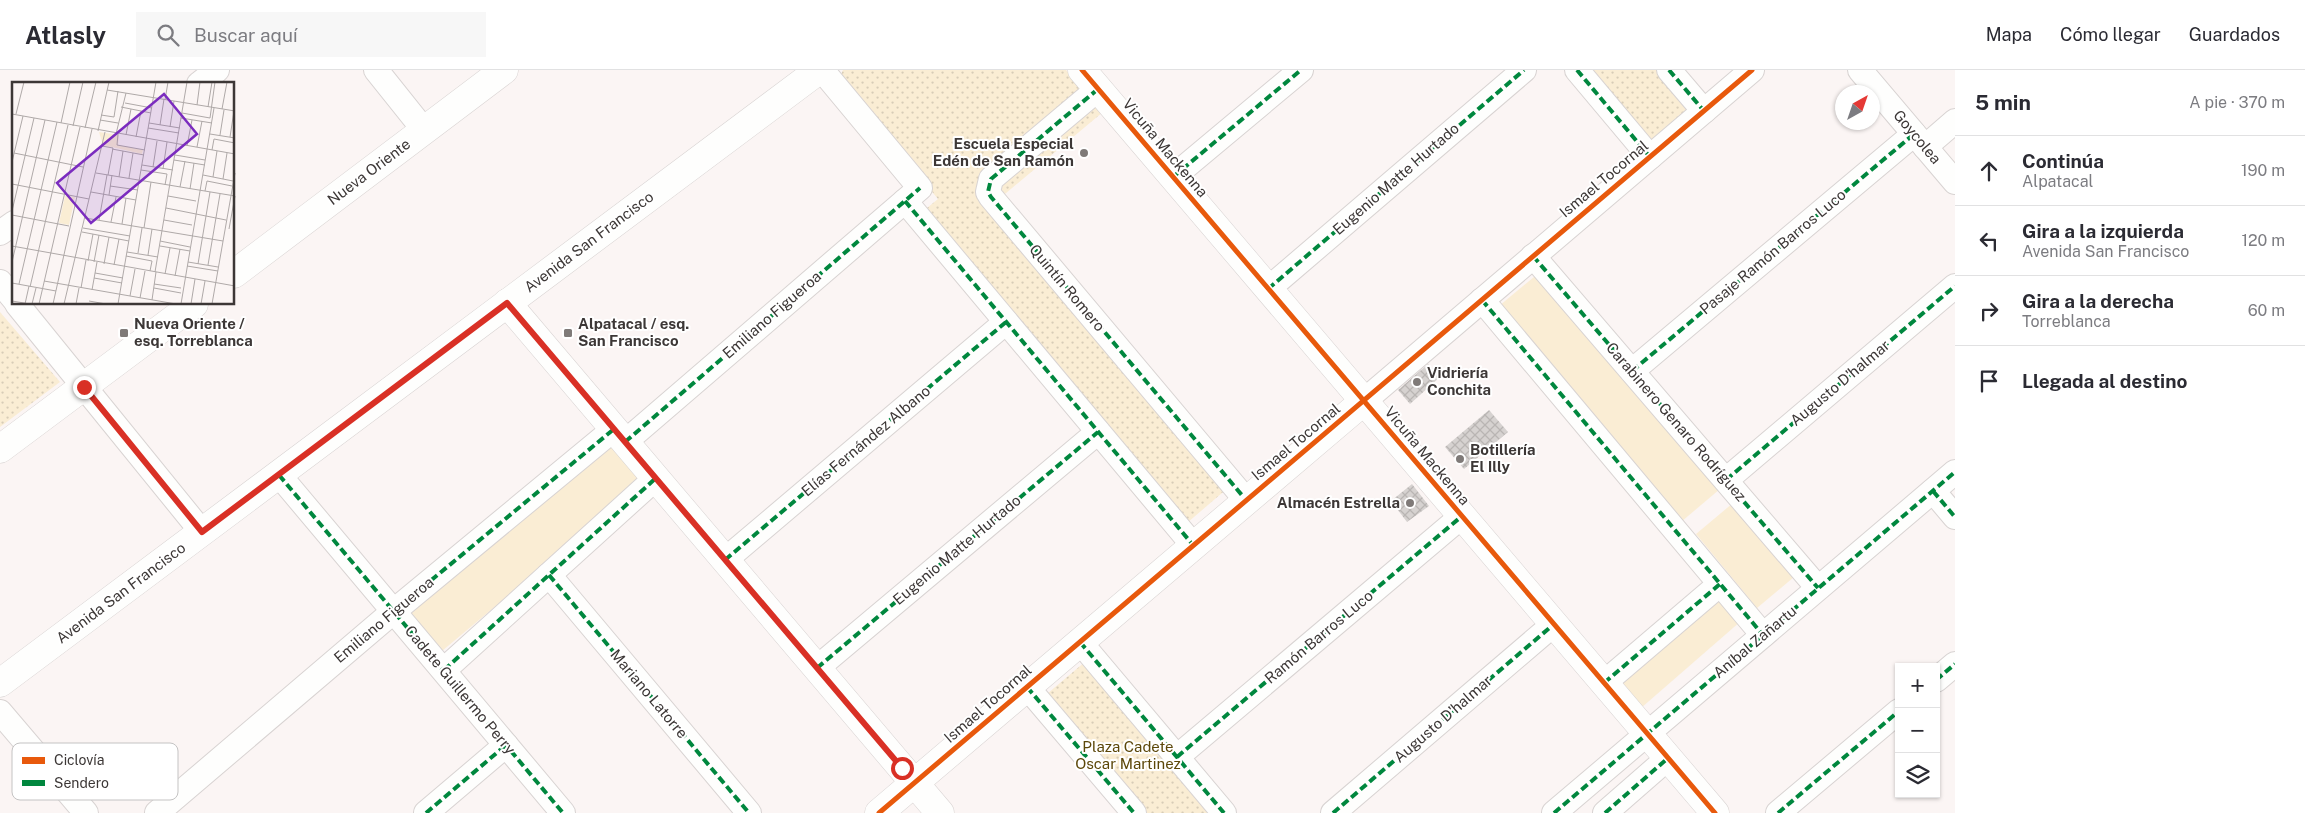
<!DOCTYPE html>
<html lang="es">
<head>
<meta charset="utf-8">
<style>
  :root { --surface:#fff; --page:#f7f7f7; --text:#2b2b33; --muted:#7c7c81; --line:#e1e1e2 }
  body { margin:0; font-family:"Public Sans",sans-serif; background:var(--page); color:var(--text) }
  .controls { position:absolute; right:15px; bottom:15px; display:grid; overflow:hidden; border-radius:0px; box-shadow:0 1px 4px #0004 }
  .controls button { width:45px; height:45px; display:grid; place-items:center; padding:0; border:0; border-bottom:1px solid var(--line); background:var(--surface); color:var(--text); font:25px sans-serif }
  .compass { position:absolute; left:1835px; top:15px; width:45px; height:45px; border-radius:50%; background:var(--surface); box-shadow:0 1px 4px #0004; rotate:40deg }
  .stop { position:absolute; width:15px; height:15px; margin:-11px; border:4px solid #d93025; border-radius:50%; background:#fff }
  .stop.end { background:#d93025; border-color:#fff; box-shadow:0 1px 5px #0008 }
  .list { margin:0; padding:0; list-style:none }
  h2 { display:flex; justify-content:space-between; align-items:center; height:65px; margin:0; padding:0 20px; font-size:21px }
  h2 small { font-size:16px; font-weight:400; color:var(--muted) }
  .list li { display:grid; grid-template-columns:32px 1fr auto; gap:15px; align-items:center; box-sizing:border-box; height:70px; padding:0 20px; border-top:1px solid var(--line) }
  .list b { display:block; font-size:19px; white-space:nowrap }
  .list p { margin:0; font-size:16px; white-space:nowrap; color:var(--muted) }
  .list em { font-size:16px; font-style:normal; color:var(--muted) }
  .icon { flex:none; width:28px; height:28px; fill:none; stroke:currentColor; stroke-width:2; stroke-linecap:round; stroke-linejoin:round }
  .map { position:relative; flex:none; width:1955px; height:743px; overflow:hidden }
  header { display:flex; align-items:center; gap:30px; box-sizing:border-box; height:70px; padding:0 25px; background:var(--surface); border-bottom:1px solid var(--line) }
  header strong { font-size:24px }
  nav { display:flex; gap:28px; margin-inline-start:auto; font-size:18px }
  .search { width:350px; height:45px; background:var(--page); display:flex; align-items:center; gap:12px; box-sizing:border-box; padding:0 18px; border-radius:0px; color:var(--muted); font-size:19px }
  main { display:flex }
  aside { flex:1; background:var(--surface) }
  .map>svg:first-child { display:block }
  .green { fill:#faedd4 }
  .park { fill:url(#park-dots) }
  .building { fill:url(#building-cross-hatch) }
  .lines { fill:none; stroke-linecap:round; stroke-linejoin:round }
  .minor-casing { stroke:#d8d3d2; stroke-width:26 }
  .tertiary-casing { stroke:#d8d3d2; stroke-width:29 }
  .secondary-casing { stroke:#d8d3d2; stroke-width:29 }
  .minor { stroke:#fefefd; stroke-width:24 }
  .tertiary { stroke:#fefefd; stroke-width:28 }
  .secondary { stroke:#fefefd; stroke-width:28 }
  .quiet { stroke:#00873e; stroke-width:4; stroke-dasharray:8 4; stroke-linecap:butt }
  .cycleway-casing { stroke:#fff; stroke-width:8 }
  .cycleway { stroke:#e8590c; stroke-width:5 }
  .route { stroke:#d93025; stroke-width:6 }
  .poi-dot { fill:#7f7a78; stroke:#fff; stroke-width:2 }
  .labels { text-anchor:middle; stroke-width:4; stroke-linejoin:round; paint-order:stroke }
  .street-label { font-size:15px; fill:#3c3736; stroke:#fff }
  .poi-label { font-size:15px; font-weight:bold; fill:#3c3736; stroke:#fff; text-anchor:start }
  .park-label { font-size:15px; fill:#5c4709; stroke:#fff }
  .inset-road { fill:none; stroke:#afa9a8; stroke-width:1 }
  .view { fill:#7b2cbf; fill-opacity:0.15; stroke:#7b2cbf; stroke-width:2.5 }
  .inset-edge { fill:none; stroke:#3c3736; stroke-width:2.5 }
  .key { fill:#fff; stroke:#c4c3c3; stroke-width:1 }
  .key-label { font-size:14px; fill:#3c3736 }
</style>
</head>
<body>
<header>
<strong>Atlasly</strong>
<div class="search"><svg class="icon" aria-label="search" viewBox="0 0 24 24"><circle cx="10" cy="10" r="6"/><path d="M15 15l6 6"/></svg>Buscar aquí</div>
<nav><a>Mapa</a><a>Cómo llegar</a><a>Guardados</a></nav>
</header>
<main>
<div class="map">
<svg width="1955" height="743" viewBox="0 0 1955 743">
  <defs>
    <pattern id="park-dots" width="8" height="8" patternUnits="userSpaceOnUse" patternTransform="scale(1.25)"><rect width="8" height="8" fill="#faedd4"/><path d="M2 2h.1M6 6h.1" fill="none" stroke="#d7ccb7" stroke-width="1.8" stroke-linecap="round"/></pattern>
    <pattern id="building-cross-hatch" width="8" height="8" patternUnits="userSpaceOnUse" patternTransform="scale(1.25)"><rect width="8" height="8" fill="#d6d2d0"/><path d="M0 0l8 8M0 8l8-8" fill="none" stroke="#b9b5b3"/></pattern>
  </defs>
  <rect width="100%" height="100%" fill="#fbf5f4"/>
  <g class="green">
    <polygon points="1540,202 1720,419 1681,452 1499,236"/>
    <polygon points="609,373 638,409 542,497 442,581 408,543"/>
    <polygon points="1733,433 1794,507 1757,538 1696,464"/>
    <polygon points="1716,523 1741,551 1641,638 1616,610"/>
  </g>
  <g class="park">
    <polygon points="843,0 1066,0 1103,42 993,134 1229,417 1187,453 927,138 938,129 839,9"/>
    <polygon points="1583,0 1661,0 1692,37 1647,76"/>
    <polygon points="0,242 60,312 0,357"/>
    <polygon points="1086,591 1215,743 1138,743 1041,629"/>
  </g>
  <g class="building">
    <polygon points="1428,294 1440,307 1410,334 1398,320"/>
    <polygon points="1489,340 1508,362 1464,399 1445,377"/>
    <polygon points="1412,414 1429,436 1407,452 1391,431"/>
  </g>
  <g class="lines">
    <defs>
      <g id="minor">
        <polyline points="376,0 424,60"/>
        <polyline points="1577,0 1650,87"/>
        <polyline points="1669,0 1704,41"/>
        <polyline points="1860,0 1955,112"/>
        <polyline points="199,14 217,0"/>
        <polyline points="1098,19 991,109 988,122 991,127 1246,430"/>
        <polyline points="1925,77 1955,51"/>
        <polyline points="1173,107 1301,0"/>
        <polyline points="905,131 1193,475"/>
        <polyline points="0,163 14,153"/>
        <polyline points="1533,186 1818,518"/>
        <polyline points="0,212 14,229"/>
        <polyline points="1268,219 1524,0"/>
        <polyline points="1482,230 1763,565"/>
        <polyline points="17,234 202,462"/>
        <polyline points="1632,301 1914,64"/>
        <polyline points="1364,331 1752,0"/>
        <polyline points="625,372 920,118 822,0"/>
        <polyline points="279,405 563,743"/>
        <polyline points="1726,410 1955,216"/>
        <polyline points="1933,421 1955,447"/>
        <polyline points="725,490 1006,252"/>
        <polyline points="549,505 749,743"/>
        <polyline points="1080,572 1224,743"/>
        <polyline points="817,598 1098,362"/>
        <polyline points="444,600 656,408"/>
        <polyline points="1936,610 1955,594"/>
        <polyline points="1604,613 1720,514"/>
        <polyline points="1027,617 1134,743"/>
        <polyline points="0,642 86,743"/>
        <polyline points="1177,687 1462,446"/>
        <polyline points="157,743 394,541 614,359"/>
        <polyline points="426,743 506,675"/>
        <polyline points="1333,743 1554,554"/>
        <polyline points="1554,743 1955,402"/>
        <polyline points="1605,743 1668,688"/>
        <polyline points="1778,743 1899,641"/>
      </g>
      <polyline id="tertiary" points="879,743 1364,331"/>
      <g id="secondary">
        <polyline points="1082,0 1715,743"/>
        <polyline points="234,204 504,0"/>
        <polyline points="507,233 940,743"/>
        <polyline points="0,379 194,234"/>
        <polyline points="0,613 819,0"/>
      </g>
    </defs>
    <use href="#minor" class="minor-casing"/>
    <use href="#tertiary" class="tertiary-casing"/>
    <use href="#secondary" class="secondary-casing"/>
    <use href="#minor" class="minor"/>
    <use href="#tertiary" class="tertiary"/>
    <use href="#secondary" class="secondary"/>
    <g class="quiet">
      <polyline points="1577,0 1650,87"/>
      <polyline points="1669,0 1704,41"/>
      <polyline points="1098,19 991,109 988,122 991,127 1246,430"/>
      <polyline points="1173,107 1301,0"/>
      <polyline points="905,131 1193,475"/>
      <polyline points="1533,186 1818,518"/>
      <polyline points="1268,219 1524,0"/>
      <polyline points="1482,230 1763,565"/>
      <polyline points="1632,301 1914,64"/>
      <polyline points="625,372 920,118"/>
      <polyline points="279,405 563,743"/>
      <polyline points="1726,410 1955,216"/>
      <polyline points="1933,421 1955,447"/>
      <polyline points="725,490 1006,252"/>
      <polyline points="549,505 749,743"/>
      <polyline points="394,541 614,359"/>
      <polyline points="1080,572 1224,743"/>
      <polyline points="817,598 1098,362"/>
      <polyline points="444,600 656,408"/>
      <polyline points="1936,610 1955,594"/>
      <polyline points="1604,613 1720,514"/>
      <polyline points="1027,617 1134,743"/>
      <polyline points="1177,687 1462,446"/>
      <polyline points="426,743 506,675"/>
      <polyline points="1333,743 1554,554"/>
      <polyline points="1554,743 1955,402"/>
      <polyline points="1605,743 1668,688"/>
      <polyline points="1778,743 1899,641"/>
    </g>
    <defs>
      <g id="cycleway">
        <polyline points="1082,0 1715,743"/>
        <polyline points="879,743 1752,0"/>
      </g>
    </defs>
    <use href="#cycleway" class="cycleway-casing"/>
    <use href="#cycleway" class="cycleway"/>
  </g>
  <g class="lines">
    <polyline class="route" points="84,317 202,462 507,233 902,698"/>
  </g>
  <g class="poi-dot">
    <circle cx="1084" cy="83" r="5"/>
    <rect x="119" y="258" width="10" height="10" rx="2.5"/>
    <rect x="563" y="258" width="10" height="10" rx="2.5"/>
    <circle cx="1417" cy="312" r="5"/>
    <circle cx="1460" cy="389" r="5"/>
    <circle cx="1410" cy="433" r="5"/>
  </g>
  <g class="labels">
    <g class="street-label">
      <text transform="translate(1917 67) rotate(50)" y="5">Goycolea</text>
      <text transform="translate(1165 78) rotate(50)" y="5">Vicuña Mackenna</text>
      <text transform="translate(369 102) rotate(-37)" y="5">Nueva Oriente</text>
      <text transform="translate(1396 109) rotate(-41)" y="5">Eugenio Matte Hurtado</text>
      <text transform="translate(1604 109) rotate(-40)" y="5">Ismael Tocornal</text>
      <text transform="translate(589 172) rotate(-37)" y="5">Avenida San Francisco</text>
      <text transform="translate(1773 182) rotate(-40)" y="5">Pasaje Ramón Barros Luco</text>
      <text transform="translate(1067 218) rotate(50)" y="5">Quintín Romero</text>
      <text transform="translate(772 245) rotate(-41)" y="5">Emiliano Figueroa</text>
      <text transform="translate(1840 313) rotate(-40)" y="5">Augusto D'halmar</text>
      <text transform="translate(1676 352) rotate(49)" y="5">Carabinero Genaro Rodríguez</text>
      <text transform="translate(866 371) rotate(-40)" y="5">Elías Fernández Albano</text>
      <text transform="translate(1296 372) rotate(-40)" y="5">Ismael Tocornal</text>
      <text transform="translate(1427 386) rotate(50)" y="5">Vicuña Mackenna</text>
      <text transform="translate(957 480) rotate(-40)" y="5">Eugenio Matte Hurtado</text>
      <text transform="translate(121 523) rotate(-37)" y="5">Avenida San Francisco</text>
      <text transform="translate(384 550) rotate(-40)" y="5">Emiliano Figueroa</text>
      <text transform="translate(1319 567) rotate(-40)" y="5">Ramón Barros Luco</text>
      <text transform="translate(1755 572) rotate(-40)" y="5">Aníbal Zañartu</text>
      <text transform="translate(460 620) rotate(50)" y="5">Cadete Guillermo Perry</text>
      <text transform="translate(649 624) rotate(50)" y="5">Mariano Latorre</text>
      <text transform="translate(988 634) rotate(-41)" y="5">Ismael Tocornal</text>
      <text transform="translate(1443 649) rotate(-41)" y="5">Augusto D'halmar</text>
    </g>
    <g class="poi-label">
      <text x="1074" y="79" text-anchor="end">Escuela Especial<tspan x="1074" dy="17">Edén de San Ramón</tspan></text>
      <text x="134" y="259">Nueva Oriente /<tspan x="134" dy="17">esq. Torreblanca</tspan></text>
      <text x="578" y="259">Alpatacal / esq.<tspan x="578" dy="17">San Francisco</tspan></text>
      <text x="1427" y="308">Vidriería<tspan x="1427" dy="17">Conchita</tspan></text>
      <text x="1470" y="385">Botillería<tspan x="1470" dy="17">El Illy</tspan></text>
      <text x="1400" y="438" text-anchor="end">Almacén Estrella</text>
    </g>
    <g class="park-label">
      <text x="1128" y="682">Plaza Cadete<tspan x="1128" dy="17">Oscar Martinez</tspan></text>
    </g>
  </g>
  <g transform="translate(12 12)">
    <rect width="222" height="222" fill="#fbf5f4"/>
    <path d="M87 50 107 53 106 63 131 68 130 72 91 63ZM53 114 63 115 57 143 47 141Z" fill="#faedd4"/>
    <path class="inset-road" d="M95 8 223 29M153 18 156 0M113 21 140 26M185 23 188 0M109 25 139 31M196 25 200 0M210 27 215 0M170 31 198 36 203 0M0 32 223 72M4 32 12 0M89 33 102 35 106 9M169 36 200 41M88 38 106 41M49 41 58 0M137 41 168 46M148 43 152 17M61 44 71 0M158 45 162 19M73 46 84 0M136 46 167 51M86 49 97 0M104 52 114 11M106 52 105 63 133 68M198 52 223 56M114 53 119 27M208 53 212 28M124 55 129 29M218 55 222 29M90 64 101 66 96 93M175 64 180 38M185 65 190 39M100 67 132 73M200 68 202 57 223 61M2 71 71 85M163 73 193 78M162 78 193 83M0 80 11 34M130 83 161 88M141 85 145 59M151 87 155 60M129 88 155 92 153 103M84 91 223 114M191 93 221 99M107 95 111 69M201 95 205 69M117 96 121 71M211 97 215 71M0 102 77 117M98 104 126 108M168 105 173 79M178 107 182 81M193 109 195 99 220 104M79 110 124 118M97 113 100 93M156 114 184 119M154 126 214 138M0 129 22 36M0 133 57 144M73 136 211 159M87 138 95 93M152 138 180 143M99 140 104 115M110 142 114 116M71 146 118 154M132 146 139 100M217 147 223 114M70 150 117 159M148 159 178 165M0 164 223 204M148 164 178 169M115 170 146 175M126 171 130 146M136 173 140 147M114 174 140 179 138 189M76 179 81 152M0 180 33 38M82 180 87 153M176 180 206 185M92 182 97 155M186 182 198 110M102 183 107 157M196 183 208 112M175 184 206 189M143 190 175 0M83 191 111 196M153 192 158 166M163 194 168 167M82 196 110 201M32 199 164 222M0 201 44 209M7 202 45 40M142 202 169 206M18 205 56 43M69 206 74 178M142 206 169 211M80 208 85 180M118 214 123 187M128 216 133 189M140 218 144 190M0 219 18 222M77 219 94 222M13 222 17 204M20 222 24 206M27 222 68 45M41 222 80 47M52 222 93 50M64 222 67 206M106 222 144 0M169 222 202 26M179 222 183 197M189 222 193 199M200 222 223 91"/>
    <path class="view" d="M152 12 185 52 79 141 45 101Z"/>
    <rect width="222" height="222" class="inset-edge"/>
  </g>
  <rect x="12" y="673" width="166" height="57" rx="8" class="key"/>
  <rect x="22" y="687" width="23" height="7" fill="#e8590c"/>
  <rect x="22" y="710" width="23" height="6" fill="#00873e"/>
  <g class="key-label">
    <text x="54" y="695">Ciclovía</text>
    <text x="54" y="718">Sendero</text>
  </g>
</svg>
<div class="controls">
<button>+</button>
<button>−</button>
<button><svg class="icon" aria-label="layers" viewBox="0 0 24 24"><path d="M12 4l9 5-9 5-9-5zM3 14l9 5 9-5"/></svg></button>
</div>
<svg class="compass" viewBox="-18 -18 36 36"><path d="M0-13l5 13h-10z" fill="#e53935"/><path d="M0 13l5-13h-10z" fill="#7c7c81"/></svg>
<div class="stop" style="left:902px;top:698px"></div>
<div class="stop end" style="left:84px;top:317px"></div>
</div>
<aside>
<h2>5 min<small>A pie · 370 m</small></h2>
<ul class="list">
<li><svg class="icon" aria-label="ahead" viewBox="0 0 24 24"><path d="M12 20V5M6 11l6-6 6 6"/></svg><div><b>Continúa</b><p>Alpatacal</p></div><em>190 m</em></li>
<li><svg class="icon" aria-label="left" viewBox="0 0 24 24"><path d="M17 20v-9H6M10 6l-5 5 5 5"/></svg><div><b>Gira a la izquierda</b><p>Avenida San Francisco</p></div><em>120 m</em></li>
<li><svg class="icon" aria-label="right" viewBox="0 0 24 24"><path d="M7 20v-9h11M14 6l5 5-5 5"/></svg><div><b>Gira a la derecha</b><p>Torreblanca</p></div><em>60 m</em></li>
<li><svg class="icon" aria-label="arrive" viewBox="0 0 24 24"><path d="M6 21V4h12l-3 4 3 4H6"/></svg><div><b>Llegada al destino</b></div></li>
</ul>
</aside>
</main>
</body>
</html>
